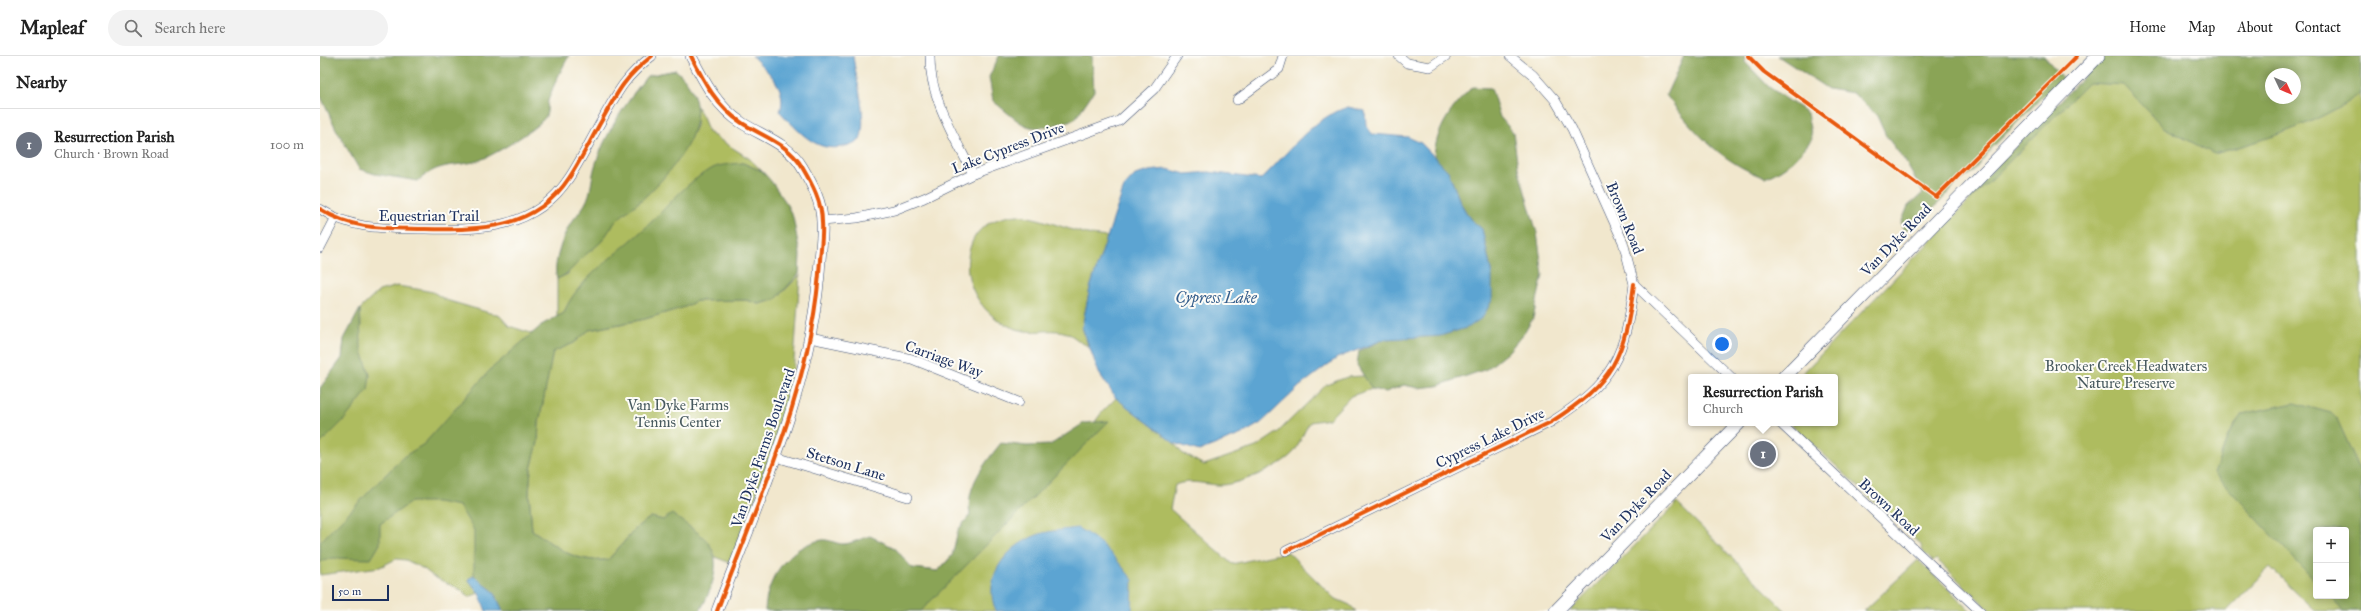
<!DOCTYPE html>
<html lang="en">
<head>
<meta charset="utf-8">
<style>
  :root { --surface:#fff; --page:#f2f2f2; --text:#222; --muted:#767676; --line:#e0e0e0; --accent:#7c3aed }
  body { margin:0; font-family:"IM FELL Great Primer",serif; background:var(--page); color:var(--text) }
  .controls { position:absolute; right:12px; bottom:12px; display:grid; overflow:hidden; border-radius:4px; box-shadow:0 2px 10px #0003 }
  .controls button { width:36px; height:36px; display:grid; place-items:center; padding:0; border:0; border-bottom:1px solid var(--line); background:var(--surface); color:var(--text); font:20px sans-serif }
  .compass { position:absolute; left:1945px; top:12px; width:36px; height:36px; border-radius:50%; background:var(--surface); box-shadow:0 2px 10px #0003; rotate:134deg }
  .scale { position:absolute; left:12px; bottom:10px; width:57px; box-sizing:border-box; padding-left:4px; border:2px solid #1b2f5e; border-top:0; font-size:11px; line-height:14px; white-space:nowrap; color:#1b2f5e; -webkit-text-stroke:3px #fdfcf7; paint-order:stroke }
  .you { position:absolute; left:1402px; top:288px; width:14px; height:14px; margin:-10px; border:3px solid #fff; border-radius:50%; background:#1a73e8; box-shadow:0 0 0 6px #1a73e833 }
  .badge { display:grid; place-items:center; width:26px; height:26px; border-radius:50%; background:var(--accent); color:#fff; font-size:13px; font-weight:700 }
  .pin { position:absolute; translate:-50% -50%; border:2px solid #fff; box-shadow:0 1px 4px #0006 }
  .popup { position:absolute; left:1368px; top:318px; width:150px; height:52px; box-sizing:border-box; display:grid; place-content:center; border-radius:4px; background:var(--surface); filter:drop-shadow(0 1px 3px #0005); font-size:13px; white-space:nowrap; color:var(--muted) }
  .popup b { font-size:15px; color:var(--text) }
  .popup::after { content:''; position:absolute; left:50%; top:100%; margin-left:-8px; border:8px solid transparent; border-top-color:var(--surface) }
  .list { margin:0; padding:0; list-style:none }
  h2 { display:flex; justify-content:space-between; align-items:center; height:52px; margin:0; padding:0 16px; font-size:17px }
  h2 small { font-size:13px; font-weight:400; color:var(--muted) }
  .list li { display:grid; grid-template-columns:26px 1fr auto; gap:12px; align-items:center; box-sizing:border-box; height:72px; padding:0 16px; border-top:1px solid var(--line) }
  .list b { display:block; font-size:15px; white-space:nowrap }
  .list p { margin:0; font-size:13px; white-space:nowrap; color:var(--muted) }
  .list em { font-size:13px; font-style:normal; color:var(--muted) }
  .icon { flex:none; width:22px; height:22px; fill:none; stroke:currentColor; stroke-width:2; stroke-linecap:round; stroke-linejoin:round }
  .map { position:relative; flex:none; width:2041px; height:555px; overflow:hidden }
  header { display:flex; align-items:center; gap:24px; box-sizing:border-box; height:56px; padding:0 20px; background:var(--surface); border-bottom:1px solid var(--line) }
  header strong { font-size:19px }
  nav { display:flex; gap:22px; margin-inline-start:auto; font-size:14px }
  .search { width:280px; height:36px; background:var(--page); display:flex; align-items:center; gap:10px; box-sizing:border-box; padding:0 14px; border-radius:22px; color:var(--muted); font-size:15px }
  main { display:flex }
  aside { flex:1; background:var(--surface) }
  .map>svg:first-child { display:block }
  .green { fill:#aebc5f; stroke:#64765e; fill-rule:evenodd }
  .forest { fill:#8aa456; stroke:#526a5a; fill-rule:evenodd }
  .water { fill:#5ba4d2; stroke:#3b6a98 }
  .lines { fill:none; stroke-linecap:round; stroke-linejoin:round }
  .minor-casing { stroke:#3b4b6f; stroke-width:10 }
  .tertiary-casing { stroke:#3b4b6f; stroke-width:12 }
  .secondary-casing { stroke:#3b4b6f; stroke-width:14 }
  .minor { stroke:#fff; stroke-width:9 }
  .tertiary { stroke:#fff; stroke-width:11 }
  .secondary { stroke:#fff; stroke-width:13 }
  .cycleway-casing { stroke:#fdfcf7; stroke-width:6 }
  .cycleway { stroke:#e8590c; stroke-width:4 }
  .labels { text-anchor:middle; stroke-width:4; stroke-linejoin:round; paint-order:stroke }
  .street-label { font-size:15px; fill:#1b2f5e; stroke:#fdfcf7 }
  .park-label { font-size:15px; fill:#47595e; stroke:#fdfcf7 }
  .water-label { font-size:16px; font-style:italic; fill:#355e8c; stroke:#fdfcf7 }
</style>
</head>
<body>
<header>
<strong>Mapleaf</strong>
<div class="search"><svg class="icon" aria-label="search" viewBox="0 0 24 24"><circle cx="10" cy="10" r="6"/><path d="M15 15l6 6"/></svg>Search here</div>
<nav><a>Home</a><a>Map</a><a>About</a><a>Contact</a></nav>
</header>
<main>
<aside>
<h2>Nearby<small></small></h2>
<ul class="list">
<li><span class="badge" style="background:#6b7280">1</span><div><b>Resurrection Parish</b><p>Church · Brown Road</p></div><em>100 m</em></li>
</ul>
</aside>
<div class="map">
<svg width="2041" height="555" viewBox="0 0 2041 555">
  <rect width="100%" height="100%" fill="#fdfcf7"/>
  <filter id="ink" filterUnits="userSpaceOnUse"><feTurbulence type="fractalNoise" baseFrequency=".025" numOctaves="2"/><feDisplacementMap in="SourceGraphic" scale="8" xChannelSelector="R" yChannelSelector="G"/><feConvolveMatrix kernelMatrix="1 2 1 2 8 2 1 2 1" color-interpolation-filters="sRGB"/></filter>
  <filter id="wash" filterUnits="userSpaceOnUse"><feTurbulence type="fractalNoise" baseFrequency=".012" numOctaves="4" result="noise"/><feDisplacementMap in="SourceGraphic" scale="16" xChannelSelector="R" yChannelSelector="G"/><feGaussianBlur stdDeviation="0.9" result="paint"/><feColorMatrix in="noise" values="0 0 0 0 0 0 0 0 0 0 0 0 0 0 0 0 0 1.4 0 .05"/><feComposite in="paint" operator="in"/></filter>
  <g filter="url(#wash)">
    <rect width="100%" height="100%" fill="#f1e7cd"/>
    <g class="green">
      <path d="M1789 0H2041V555H1995L1950 511 1907 555H1671L1616 503 1613 506 1603 496 1601 489 1470 367H1515V321H1479ZM1951 18H1975V42H1951ZM1996 474H2026V540H1996Z"/>
      <path d="M356 14C375 44 370 49 370 82L376 70 377 50 384 63 388 76 430 103 442 115 423 107 406 110 448 135 463 151 472 181 473 199 467 214 460 223 452 228 435 231 410 222 377 226 352 233 336 245 261 264 234 295 254 287 269 274 325 263 365 251 376 245 426 244 439 248 455 244 480 219 471 347 410 507 395 501 386 485 352 459 343 464 331 461 318 470 288 504C252 506 240 493 212 474L209 437 211 413 218 386 219 367 232 297 222 314 217 352 208 390 196 403 193 458 200 473 218 497 233 511 260 512 298 521 302 502 321 483 337 474 363 478 376 489 389 505 377 543 365 550 325 552 322 555H183L174 536 154 520 148 523 159 537 149 541 141 534 114 521 104 513 86 504 76 503 60 511 0 519V354L20 326 28 294 41 271 40 253 59 235 77 230 97 233 113 236 126 244 180 260 189 270 214 278 234 267 243 258 237 261V223L248 218 267 163 280 146 288 110 310 54 313 38 327 20Z"/>
      <path d="M698 159C729 163 756 179 787 181L770 232 762 271 768 290C760 287 754 280 747 277 733 272 719 277 705 275 667 269 637 227 651 189 658 168 678 161 698 159Z"/>
      <path d="M1043 320 1063 333H1052L1031 340 1009 363 990 366C984 375 981 384 976 393 967 409 915 431 897 429 883 428 868 423 855 429L850 453 912 508 968 496 1014 542 1030 549 1036 555H455L592 512 618 515 721 400 767 377 782 356 796 342 854 387 862 397 884 409 936 391 957 377 1006 329 1027 321Z"/>
      <polygon points="1357,447 1466,555 1250,555"/>
      <polygon points="1598,504 1651,555 1544,555"/>
    </g>
    <g class="forest">
      <path d="M0 0H249C241 14 233 30 228 45 227 49 228 56 226 60 219 72 169 103 154 106 129 111 118 107 98 125L55 118 39 113 16 73 0 39Z"/>
      <path d="M679 0H772L774 35 755 63C707 78 710 75 673 45L669 21Z"/>
      <path d="M1364 0H1425V6L1449 31 1487 57 1492 83C1477 102 1468 112 1445 122 1401 106 1373 75 1346 39Z"/>
      <polygon points="1458,0 1724,0 1744,23 1725,38 1671,93 1652,117 1638,126 1602,165 1584,175 1581,167 1588,150 1603,137 1585,105 1566,80 1557,60 1533,37 1508,33"/>
      <path d="M1784 0H2041V37C1998 68 1945 84 1894 98L1843 71 1804 29 1768 27 1650 145 1648 139ZM1951 18H1975V42H1951Z"/>
      <path d="M356 14C401 55 363 103 330 136 320 147 307 154 297 164 291 170 287 179 281 186 275 192 268 196 262 202 253 211 249 218 237 223 232 208 243 181 250 168 255 161 261 155 265 148 272 136 271 122 275 110 285 77 306 47 327 20Z"/>
      <path d="M1152 31 1171 32 1180 61 1193 76 1198 112 1217 177 1223 219 1213 262 1205 276 1188 296 1167 313 1117 330 1098 332 1084 329 1066 336 1052 333 1037 309 1039 295 1065 283 1090 280 1172 219 1162 173 1150 163 1140 146 1128 115 1114 101C1116 72 1132 51 1152 31Z"/>
      <path d="M423 107 442 115 451 125 465 145 473 161 480 198 479 218 455 244 439 248 426 244 376 245 365 251 325 263 269 274 254 287 233 296 219 367 218 386 211 413 209 437 212 474C240 493 252 506 288 504L318 470 331 461 343 464 352 458C363 467 378 475 387 485 404 505 391 535 380 555H183L174 536 154 520V474L139 450 117 446H91L60 468V488L51 503 13 502 0 506V486L83 401 104 388 171 313 223 268 244 257C254 226 301 195 325 172 347 152 365 126 393 112 401 108 414 108 423 107Z"/>
      <polygon points="40,253 41,292 50,319 48,334 24,364 0,388 0,332 22,302 24,283"/>
      <polygon points="1974,347 2011,357 2017,363 2041,416 2041,555 2023,555 2009,540 2026,540 2026,474 1996,474 1996,526 1894,417 1909,378 1922,358"/>
      <path d="M789 365 601 555H445C446 523 469 489 502 484 509 483 516 488 523 488 531 488 542 482 550 480L575 492 592 512 618 515 632 500 638 474 650 459C645 431 664 408 681 387L707 390 730 389 764 367Z"/>
    </g>
    <g class="water">
      <path d="M432 0H533C536 24 548 62 540 84 503 104 485 82 460 56 468 30 448 17 432 0Z"/>
      <path d="M1028 51 1045 55 1046 69 1052 78 1088 81 1101 87 1128 115 1140 146 1150 163 1162 173 1172 219V244L1163 261 1149 271 1120 280 1065 283 1017 302 980 330 941 367 922 378 879 395 854 387 796 342 779 317 762 271 770 232 804 131 815 119 829 115 847 113 866 118 889 116 941 123C969 97 990 63 1028 51Z"/>
      <path d="M757 472C782 484 796 503 813 524L812 555H676C661 519 689 487 723 477 734 474 746 474 757 472Z"/>
      <polygon points="154,520 174,536 183,555 166,555 159,537 148,523"/>
    </g>
  </g>
  <g filter="url(#ink)">
    <g class="lines">
      <defs>
        <g id="minor">
          <path d="M610 0C609 41 635 81 653 118"/>
          <polyline points="1079,0 1087,7 1110,11 1126,0"/>
          <polyline points="1190,0 1213,19 1235,44 1252,73 1303,186 1314,228 1411,321"/>
          <polyline points="917,44 959,13 963,0"/>
          <path d="M0 153C34 175 67 172 105 173 160 174 215 174 249 122 261 104 271 83 282 64 298 35 305 21 332 0"/>
          <polyline points="502,165 537,162 574,154 604,142 653,118 799,65 834,33 857,0"/>
          <polyline points="0,192 15,163"/>
          <polyline points="490,282 592,303 699,346"/>
          <polyline points="1460,367 1660,555"/>
          <polyline points="456,401 588,441"/>
          <path d="M966 495 1231 366C1294 326 1305 301 1314 228"/>
        </g>
        <path id="tertiary" d="M371 0C384 26 397 51 422 67 442 80 469 88 482 111 492 128 502 146 502 166 503 178 501 191 500 204 493 327 440 441 397 555"/>
        <g id="secondary">
          <polyline points="1464,321 1778,0"/>
          <polyline points="1236,555 1419,367"/>
        </g>
      </defs>
      <use href="#minor" class="minor-casing"/>
      <use href="#tertiary" class="tertiary-casing"/>
      <use href="#secondary" class="secondary-casing"/>
      <use href="#minor" class="minor"/>
      <use href="#tertiary" class="tertiary"/>
      <use href="#secondary" class="secondary"/>
      <defs>
        <g id="cycleway">
          <path d="M371 0C384 26 397 51 422 67 442 80 469 88 482 111 492 128 502 146 502 166 503 178 501 191 500 204 493 327 440 441 397 555"/>
          <polyline points="1428,0 1444,16 1616,141 1757,0"/>
          <path d="M0 153C34 175 67 172 105 173 160 174 215 174 249 122 261 104 271 83 282 64 298 35 305 21 332 0"/>
          <path d="M966 495 1231 366C1294 326 1305 301 1314 228"/>
        </g>
      </defs>
      <use href="#cycleway" class="cycleway-casing"/>
      <use href="#cycleway" class="cycleway"/>
    </g>
  </g>
  <g class="labels">
    <g class="street-label">
      <text transform="translate(688 92) rotate(-21)" y="5">Lake Cypress Drive</text>
      <text x="109" y="165">Equestrian Trail</text>
      <text transform="translate(1305 162) rotate(68)" y="5">Brown Road</text>
      <text transform="translate(1576 184) rotate(-46)" y="5">Van Dyke Road</text>
      <text transform="translate(624 303) rotate(20)" y="5">Carriage Way</text>
      <text transform="translate(1170 382) rotate(-26)" y="5">Cypress Lake Drive</text>
      <text transform="translate(443 392) rotate(-71)" y="5">Van Dyke Farms Boulevard</text>
      <text transform="translate(526 408) rotate(17)" y="5">Stetson Lane</text>
      <text transform="translate(1316 450) rotate(-46)" y="5">Van Dyke Road</text>
      <text transform="translate(1569 451) rotate(43)" y="5">Brown Road</text>
    </g>
    <g class="park-label">
      <text x="1806" y="315">Brooker Creek Headwaters<tspan x="1806" dy="17">Nature Preserve</tspan></text>
      <text x="358" y="354">Van Dyke Farms<tspan x="358" dy="17">Tennis Center</tspan></text>
    </g>
    <g class="water-label">
      <text x="896" y="247">Cypress Lake</text>
    </g>
  </g>
</svg>
<div class="controls">
<button>+</button>
<button>−</button>
</div>
<svg class="compass" viewBox="-18 -18 36 36"><path d="M0-13l5 13h-10z" fill="#e53935"/><path d="M0 13l5-13h-10z" fill="#767676"/></svg>
<div class="scale">50 m</div>
<div class="you"></div>
<div class="pin badge" style="left:1443px;top:398px;background:#6b7280">1</div>
<div class="popup"><b>Resurrection Parish</b>Church</div>
</div>
</main>
</body>
</html>
